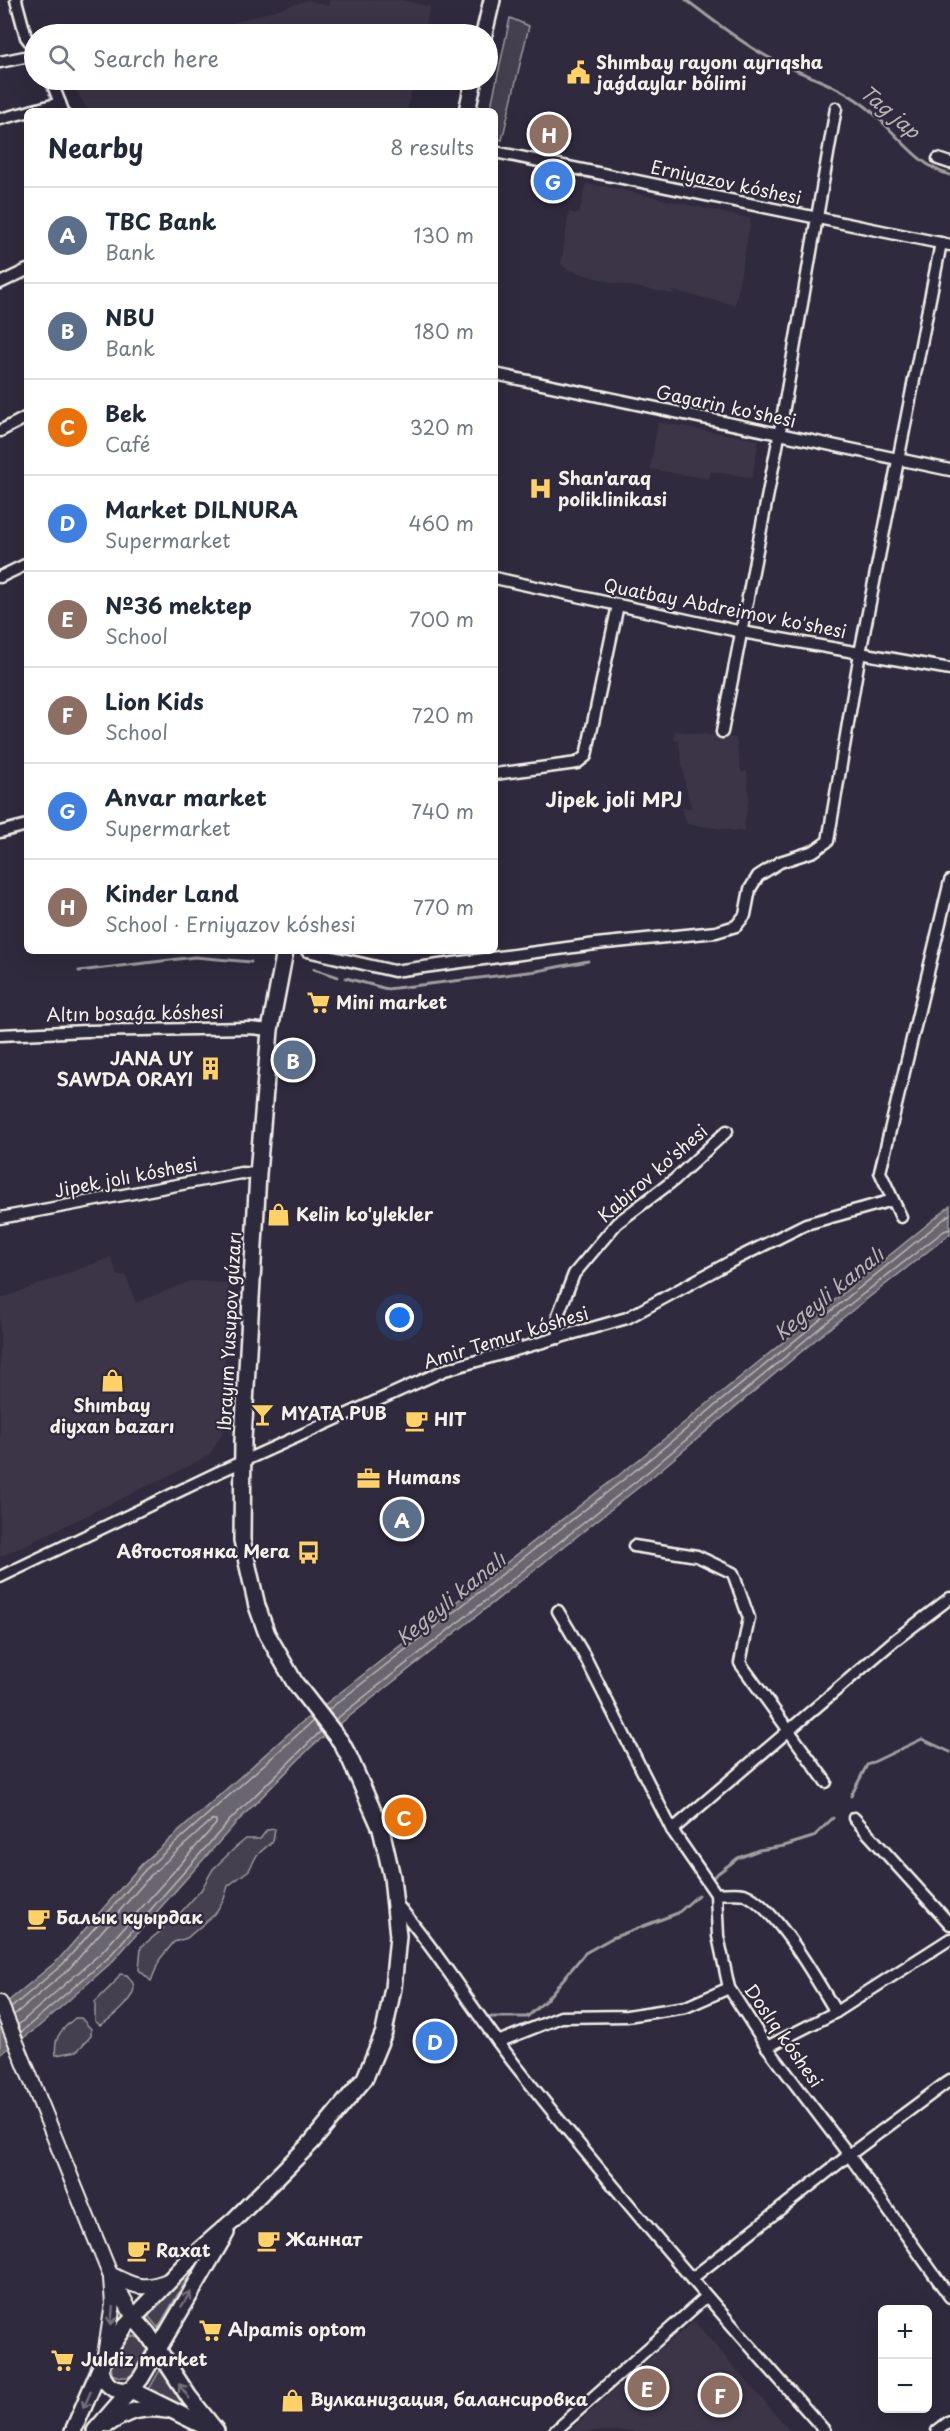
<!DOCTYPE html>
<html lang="en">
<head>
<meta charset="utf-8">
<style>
  :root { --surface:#fff; --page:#f6f6f7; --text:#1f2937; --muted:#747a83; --line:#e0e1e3; --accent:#84754c }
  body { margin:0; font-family:"Playpen Sans",sans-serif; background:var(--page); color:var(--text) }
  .controls { position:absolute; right:18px; bottom:18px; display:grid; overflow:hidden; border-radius:9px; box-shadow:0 6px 24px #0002 }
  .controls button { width:54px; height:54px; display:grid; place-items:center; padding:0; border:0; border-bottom:2px solid var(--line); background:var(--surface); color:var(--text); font:30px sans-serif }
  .you { position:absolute; left:400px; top:1318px; width:21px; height:21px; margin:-15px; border:4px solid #fff; border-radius:50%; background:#1a73e8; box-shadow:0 0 0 9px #1a73e833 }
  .badge { display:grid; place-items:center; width:39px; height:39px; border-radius:50%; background:var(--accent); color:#fff; font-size:20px; font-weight:700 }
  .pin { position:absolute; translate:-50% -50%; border:3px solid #fff; box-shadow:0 2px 6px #0006 }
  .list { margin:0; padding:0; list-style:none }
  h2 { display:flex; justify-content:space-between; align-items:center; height:78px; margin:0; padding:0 24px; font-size:26px }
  h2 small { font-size:20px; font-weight:400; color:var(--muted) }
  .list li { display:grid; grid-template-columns:39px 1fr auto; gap:18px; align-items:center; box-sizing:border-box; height:96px; padding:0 24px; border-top:2px solid var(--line) }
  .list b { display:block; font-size:22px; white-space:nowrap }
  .list p { margin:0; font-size:20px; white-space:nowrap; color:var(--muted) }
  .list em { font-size:20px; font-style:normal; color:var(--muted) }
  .icon { flex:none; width:33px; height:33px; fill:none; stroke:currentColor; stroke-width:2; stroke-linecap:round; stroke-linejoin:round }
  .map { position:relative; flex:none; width:950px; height:2431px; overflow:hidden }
  .search { position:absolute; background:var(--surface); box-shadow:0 6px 24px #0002; left:24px; top:24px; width:474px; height:66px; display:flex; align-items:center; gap:15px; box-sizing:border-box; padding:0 21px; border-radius:33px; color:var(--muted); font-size:22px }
  .panel { position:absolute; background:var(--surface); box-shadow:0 6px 24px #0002; left:24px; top:108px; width:474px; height:846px; border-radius:9px }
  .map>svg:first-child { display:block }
  .built { fill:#3b3647 }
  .green { fill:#454050; stroke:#9c989c; stroke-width:1.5 }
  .water { fill:#6a6670; stroke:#a19ea0; stroke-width:1.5 }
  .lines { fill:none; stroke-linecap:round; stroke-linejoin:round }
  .shore { stroke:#bdb9b8; stroke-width:1.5 }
  .stream { stroke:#a19ea0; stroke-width:3 }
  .minor-casing { stroke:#f4f1e8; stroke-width:15 }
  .tertiary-casing { stroke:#f4f1e8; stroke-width:18 }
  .secondary-casing { stroke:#f4f1e8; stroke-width:20 }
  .minor { stroke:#2f2a3d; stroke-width:10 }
  .tertiary { stroke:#2f2a3d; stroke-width:14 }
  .secondary { stroke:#2f2a3d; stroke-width:15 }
  .oneway { stroke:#747079 }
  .labels { text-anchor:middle; stroke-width:4.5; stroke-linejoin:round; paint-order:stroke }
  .poi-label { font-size:18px; font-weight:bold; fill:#f4f1e8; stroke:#2f2a3d; text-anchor:start }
  .street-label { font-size:18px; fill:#f4f1e8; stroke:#2f2a3d }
  .water-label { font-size:20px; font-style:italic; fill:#b6b2b2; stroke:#2f2a3d }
  .neighbourhood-label { font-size:20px; font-weight:bold; fill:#f4f1e8; stroke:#2f2a3d }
</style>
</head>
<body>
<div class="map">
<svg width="950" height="2431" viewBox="0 0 950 2431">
  <rect width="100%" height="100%" fill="#2f2a3d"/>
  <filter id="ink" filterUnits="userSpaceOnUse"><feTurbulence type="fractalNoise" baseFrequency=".0167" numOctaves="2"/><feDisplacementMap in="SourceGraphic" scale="12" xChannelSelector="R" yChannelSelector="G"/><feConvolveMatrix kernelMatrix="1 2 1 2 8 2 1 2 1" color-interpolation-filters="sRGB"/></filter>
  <g filter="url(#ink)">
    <g class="built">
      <polygon points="309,0 328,6 329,0 402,0 430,7 423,34 206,34 245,19"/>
      <polygon points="100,80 414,80 407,111 88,111 76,90"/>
      <polygon points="586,184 608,187 751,219 735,305 673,291 673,294 614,283 568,270 561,264 569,212 579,214"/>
      <polygon points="658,422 759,440 752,478 711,471 709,479 650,469"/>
      <polygon points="675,731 736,738 741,772 747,772 749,798 743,832 687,824 681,808 691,808 684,779 679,741 674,740"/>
      <polygon points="111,1257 118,1276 126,1275 136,1303 190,1281 229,1283 222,1435 209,1455 189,1466 0,1557 0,1299"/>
      <polygon points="694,2321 790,2431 569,2431 649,2359"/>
    </g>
    <g class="green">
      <polygon points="510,18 529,26 502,140 495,138 495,111 490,111"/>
      <polygon points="275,1829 273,1841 257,1855 249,1870 228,1886 224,1899 215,1914 187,1938 174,1942 160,1959 151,1981 139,1970 141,1947 163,1929 166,1921 173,1921 201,1890 213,1869 236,1847 246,1839 260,1839 267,1830"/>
      <path d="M120 1974 127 1975C131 1980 136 1985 133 1992 130 2002 109 2021 100 2025L95 2021V2002L114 1983Z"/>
      <path d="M75 2018H81L91 2029V2036L77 2051 56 2055C53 2037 62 2029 75 2018Z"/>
      <polygon points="199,2258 158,2328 145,2312"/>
      <path d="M132 2336C142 2338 145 2342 148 2351 138 2367 134 2385 112 2374L111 2364 124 2340Z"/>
      <polygon points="160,2370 191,2410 148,2391"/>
    </g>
    <polygon class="water" points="950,1206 950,1234 826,1331 653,1476 312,1746 235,1824 112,1962 36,2029 0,2054 0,2008 58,1960 141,1865 296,1727 642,1457"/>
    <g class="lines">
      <g class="shore">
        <polyline points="328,1710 646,1462 950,1214"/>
        <polyline points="335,1720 649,1471 822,1326 944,1231 950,1229"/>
        <polyline points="11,2008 63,1964 145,1870 313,1721"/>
        <polyline points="14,2015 68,1970 151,1875 212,1820 216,1820 216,1824 102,1952 18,2025"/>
        <polyline points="21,2032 108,1958 230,1820 321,1731"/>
      </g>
      <g class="stream">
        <path d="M686 0C712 19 738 41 766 56 799 75 833 81 865 106 892 127 916 166 950 175"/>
        <polyline points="314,969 338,977"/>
        <polyline points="79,971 195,957 251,962"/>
        <polyline points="346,978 387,989 537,971 588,961"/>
        <polyline points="851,1796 867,1765 922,1739 950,1752"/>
        <polyline points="713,1877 738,1858 759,1850 784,1846 813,1837 833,1818"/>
        <polyline points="491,2017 527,2017 545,2001 585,1953 612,1938 678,1913 698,1895"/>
      </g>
      <defs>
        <g id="minor">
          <polyline points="16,0 26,37 34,47"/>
          <polyline points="0,62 34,55"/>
          <polyline points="51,80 63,111"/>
          <polyline points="30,111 60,103"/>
          <polyline points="0,119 27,112"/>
          <polyline points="495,152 950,245"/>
          <polyline points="938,159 950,163"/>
          <polyline points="0,283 27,270"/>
          <polyline points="495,374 950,470"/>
          <polyline points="0,431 27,417"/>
          <polyline points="0,577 27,564"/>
          <polyline points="495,578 742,632 950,669"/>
          <polyline points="722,732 779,436 836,108"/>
          <polyline points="495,774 577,763 586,756 618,605"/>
          <polyline points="0,832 27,825"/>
          <polyline points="307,951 394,971 596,944 716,932 736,926 745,915 750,889 758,876 780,862 814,851 828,841 860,653 941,243"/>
          <polyline points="0,1035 86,1031 250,1028 270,1030"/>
          <polyline points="901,1217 880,1172 950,881"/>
          <polyline points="0,1218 241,1173 258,1174"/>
          <polyline points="559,1338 558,1315 574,1274 617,1223 674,1180 727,1131"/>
          <polyline points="634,1546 697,1556 733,1573 749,1618 740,1663 826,1782"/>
          <polyline points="0,1577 219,1472 445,1370 627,1318 730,1262 806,1224 893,1200"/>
          <polyline points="558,1611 584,1655 672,1830 716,1894 718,1936 729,1988 767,2047 849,2155 950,2297"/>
          <polyline points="854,1818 950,1924"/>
          <polyline points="672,1830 895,1640 950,1598"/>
          <path d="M716 1894C724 1894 736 1892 744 1894 776 1906 818 1983 836 2012"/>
          <path d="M394 1901C439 1953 474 2012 516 2066 615 2191 719 2312 825 2431"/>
          <polyline points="498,2042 561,2017 627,2016 686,2007 729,1988"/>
          <polyline points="767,2047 836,2012 950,1939"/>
          <polyline points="691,2279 849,2155 950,2080"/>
          <polyline points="555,2431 706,2297"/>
          <polyline points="937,2431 950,2421"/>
        </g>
        <g id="tertiary">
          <polyline points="0,2003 110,2274 134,2318"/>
          <path d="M110 2274C135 2287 144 2291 170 2280"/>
          <polyline points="105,2355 113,2304 111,2279"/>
        </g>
        <g id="secondary">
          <polyline points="484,34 492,0"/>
          <polyline points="467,111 474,80"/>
          <polyline points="134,2318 148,2334 189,2397 216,2431"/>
          <path d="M100 2370C106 2387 114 2392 131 2390L212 2430"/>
          <path d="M108 2424C127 2411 143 2406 166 2410"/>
          <polyline points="73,2431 105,2357 124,2328 195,2254 234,2220 311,2143 365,2078 384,2032 393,1988 398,1936 392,1877 381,1829 350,1759 341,1742 295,1683 267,1634 257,1606 242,1540 243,1440 258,1174 270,1030 285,951"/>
          <polyline points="95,2431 141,2378 226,2233"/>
        </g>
      </defs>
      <use href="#minor" class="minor-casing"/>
      <use href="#tertiary" class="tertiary-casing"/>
      <use href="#secondary" class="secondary-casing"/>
      <use href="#minor" class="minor"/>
      <use href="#tertiary" class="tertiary"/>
      <use href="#secondary" class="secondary"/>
    </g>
    <defs><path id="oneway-shaft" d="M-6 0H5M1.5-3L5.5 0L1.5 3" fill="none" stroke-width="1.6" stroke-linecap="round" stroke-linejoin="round" transform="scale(1.5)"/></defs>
    <g class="oneway">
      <use href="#oneway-shaft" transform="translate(186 2299) rotate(-59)"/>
      <use href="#oneway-shaft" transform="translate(112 2316) rotate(95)"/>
      <use href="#oneway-shaft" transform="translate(184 2391) rotate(-126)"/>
      <use href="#oneway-shaft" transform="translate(87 2400) rotate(114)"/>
    </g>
  </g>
  <defs>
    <symbol id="civic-bare" viewBox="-9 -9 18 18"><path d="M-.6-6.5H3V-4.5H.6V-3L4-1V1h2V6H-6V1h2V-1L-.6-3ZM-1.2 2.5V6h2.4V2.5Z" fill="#ffd166" stroke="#2f2a3d" stroke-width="2.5" paint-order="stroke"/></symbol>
    <symbol id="hospital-bare" viewBox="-9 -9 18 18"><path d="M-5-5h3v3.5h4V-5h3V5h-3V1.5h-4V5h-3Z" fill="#ffd166" stroke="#2f2a3d" stroke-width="2.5" paint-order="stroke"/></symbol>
    <symbol id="supermarket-bare" viewBox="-9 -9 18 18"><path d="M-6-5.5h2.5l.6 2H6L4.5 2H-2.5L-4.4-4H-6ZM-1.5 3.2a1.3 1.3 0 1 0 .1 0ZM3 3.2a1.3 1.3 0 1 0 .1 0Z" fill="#ffd166" stroke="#2f2a3d" stroke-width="2.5" paint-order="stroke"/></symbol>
    <symbol id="building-bare" viewBox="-9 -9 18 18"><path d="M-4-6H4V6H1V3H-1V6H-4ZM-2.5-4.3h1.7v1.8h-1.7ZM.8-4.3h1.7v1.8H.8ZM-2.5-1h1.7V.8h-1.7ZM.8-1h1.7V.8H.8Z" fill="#ffd166" stroke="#2f2a3d" stroke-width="2.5" paint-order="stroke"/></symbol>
    <symbol id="shop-bare" viewBox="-9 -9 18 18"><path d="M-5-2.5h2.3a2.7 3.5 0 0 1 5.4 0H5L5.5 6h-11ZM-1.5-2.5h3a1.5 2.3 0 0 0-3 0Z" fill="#ffd166" stroke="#2f2a3d" stroke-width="2.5" paint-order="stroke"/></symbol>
    <symbol id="bar-bare" viewBox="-9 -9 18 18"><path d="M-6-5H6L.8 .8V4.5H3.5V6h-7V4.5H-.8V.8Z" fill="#ffd166" stroke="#2f2a3d" stroke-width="2.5" paint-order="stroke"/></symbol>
    <symbol id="cafe-bare" viewBox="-9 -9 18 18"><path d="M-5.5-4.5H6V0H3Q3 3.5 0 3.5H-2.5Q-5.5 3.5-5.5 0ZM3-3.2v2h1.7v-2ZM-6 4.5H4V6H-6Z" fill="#ffd166" stroke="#2f2a3d" stroke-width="2.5" paint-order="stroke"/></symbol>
    <symbol id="office-bare" viewBox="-9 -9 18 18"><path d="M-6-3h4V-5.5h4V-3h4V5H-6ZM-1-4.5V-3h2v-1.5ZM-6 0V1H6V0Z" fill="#ffd166" stroke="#2f2a3d" stroke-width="2.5" paint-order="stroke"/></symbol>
    <symbol id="bus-bare" viewBox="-9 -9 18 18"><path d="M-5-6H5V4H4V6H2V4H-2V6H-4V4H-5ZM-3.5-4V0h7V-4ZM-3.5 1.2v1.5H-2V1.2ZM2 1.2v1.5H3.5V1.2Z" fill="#ffd166" stroke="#2f2a3d" stroke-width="2.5" paint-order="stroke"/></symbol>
  </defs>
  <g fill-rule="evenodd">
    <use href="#civic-bare" x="562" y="56" width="33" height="33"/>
    <use href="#hospital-bare" x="524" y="472" width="33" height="33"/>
    <use href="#supermarket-bare" x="302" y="986" width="33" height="33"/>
    <use href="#building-bare" x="194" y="1052" width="33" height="33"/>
    <use href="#shop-bare" x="262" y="1198" width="33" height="33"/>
    <use href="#shop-bare" x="96" y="1364" width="33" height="33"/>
    <use href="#bar-bare" x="246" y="1398" width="33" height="33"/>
    <use href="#cafe-bare" x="400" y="1404" width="33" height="33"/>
    <use href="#office-bare" x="352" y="1462" width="33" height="33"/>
    <use href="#bus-bare" x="292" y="1536" width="33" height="33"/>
    <use href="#cafe-bare" x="22" y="1902" width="33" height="33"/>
    <use href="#cafe-bare" x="252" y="2224" width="33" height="33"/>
    <use href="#cafe-bare" x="122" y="2234" width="33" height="33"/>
    <use href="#supermarket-bare" x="194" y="2314" width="33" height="33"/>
    <use href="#supermarket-bare" x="46" y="2344" width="33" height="33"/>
    <use href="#shop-bare" x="276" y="2384" width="33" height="33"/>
  </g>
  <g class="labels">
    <g class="poi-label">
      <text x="596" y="69">Shımbay rayonı ayrıqsha<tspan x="596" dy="21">jaǵdaylar bólimi</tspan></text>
      <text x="558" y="485">Shan'araq<tspan x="558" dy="21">poliklinikasi</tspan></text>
      <text x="336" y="1009">Mini market</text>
      <text x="193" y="1065" text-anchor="end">JANA UY<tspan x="193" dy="21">SAWDA ORAYI</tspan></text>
      <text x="296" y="1221">Kelin ko'ylekler</text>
      <text x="112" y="1412" text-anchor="middle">Shımbay<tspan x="112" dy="21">diyxan bazarı</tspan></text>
      <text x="281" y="1420">MYATA PUB</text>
      <text x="434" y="1426">HIT</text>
      <text x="387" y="1484">Humans</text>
      <text x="290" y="1558" text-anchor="end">Автостоянка Мега</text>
      <text x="56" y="1924">Балык куырдак</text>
      <text x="286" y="2246">Жаннат</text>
      <text x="156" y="2257">Raxat</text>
      <text x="228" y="2336">Alpamis optom</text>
      <text x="81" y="2366">Juldiz market</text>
      <text x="310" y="2406">Вулканизация, балансировка</text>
    </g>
    <g class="street-label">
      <text transform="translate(726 183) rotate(12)" y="6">Erniyazov kóshesi</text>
      <text transform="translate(726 407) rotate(12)" y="6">Gagarin ko'shesi</text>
      <text transform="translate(725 609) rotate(11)" y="6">Quatbay Abdreimov ko'shesi</text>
      <text transform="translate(135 1014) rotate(-1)" y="6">Altın bosaǵa kóshesi</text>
      <text transform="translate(653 1174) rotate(-41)" y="6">Kabirov ko'shesi</text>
      <text transform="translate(126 1178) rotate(-11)" y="6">Jipek jolı kóshesi</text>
      <text transform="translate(230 1331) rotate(-87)" y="6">Ibrayım Yusupov gúzarı</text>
      <text transform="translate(506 1338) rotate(-17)" y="6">Amir Temur kóshesi</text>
      <text transform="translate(783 2036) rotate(55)" y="6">Doslıq kóshesi</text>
    </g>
    <g class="water-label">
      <text transform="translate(890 112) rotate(40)" y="7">Tag jap</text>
      <text transform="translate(829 1294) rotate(-39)" y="7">Kegeyli kanalı</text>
      <text transform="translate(451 1599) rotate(-39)" y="7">Kegeyli kanalı</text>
    </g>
    <g class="neighbourhood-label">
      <text x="614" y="807">Jipek joli MPJ</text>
    </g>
  </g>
</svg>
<div class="controls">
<button>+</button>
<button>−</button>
</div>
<div class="you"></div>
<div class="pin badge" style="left:402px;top:1519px;background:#5c6f8a">A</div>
<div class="pin badge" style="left:293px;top:1060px;background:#5c6f8a">B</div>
<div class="pin badge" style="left:404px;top:1817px;background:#e8710a">C</div>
<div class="pin badge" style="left:435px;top:2041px;background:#3f7fe0">D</div>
<div class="pin badge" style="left:647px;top:2388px;background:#8d6e63">E</div>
<div class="pin badge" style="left:720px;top:2395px;background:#8d6e63">F</div>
<div class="pin badge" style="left:553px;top:181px;background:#3f7fe0">G</div>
<div class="pin badge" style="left:549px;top:134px;background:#8d6e63">H</div>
<div class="search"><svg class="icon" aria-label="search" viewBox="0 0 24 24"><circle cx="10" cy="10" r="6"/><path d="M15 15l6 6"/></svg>Search here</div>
<section class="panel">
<h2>Nearby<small>8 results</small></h2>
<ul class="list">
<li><span class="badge" style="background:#5c6f8a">A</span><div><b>TBC Bank</b><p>Bank</p></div><em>130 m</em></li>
<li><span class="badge" style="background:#5c6f8a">B</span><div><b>NBU</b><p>Bank</p></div><em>180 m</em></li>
<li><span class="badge" style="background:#e8710a">C</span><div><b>Bek</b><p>Café</p></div><em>320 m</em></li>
<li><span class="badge" style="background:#3f7fe0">D</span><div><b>Market DILNURA</b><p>Supermarket</p></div><em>460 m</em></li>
<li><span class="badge" style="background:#8d6e63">E</span><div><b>№36 mektep</b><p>School</p></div><em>700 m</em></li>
<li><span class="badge" style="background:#8d6e63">F</span><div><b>Lion Kids</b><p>School</p></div><em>720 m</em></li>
<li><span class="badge" style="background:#3f7fe0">G</span><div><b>Anvar market</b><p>Supermarket</p></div><em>740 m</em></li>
<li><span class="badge" style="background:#8d6e63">H</span><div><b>Kinder Land</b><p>School · Erniyazov kóshesi</p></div><em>770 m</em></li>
</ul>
</section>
</div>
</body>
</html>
